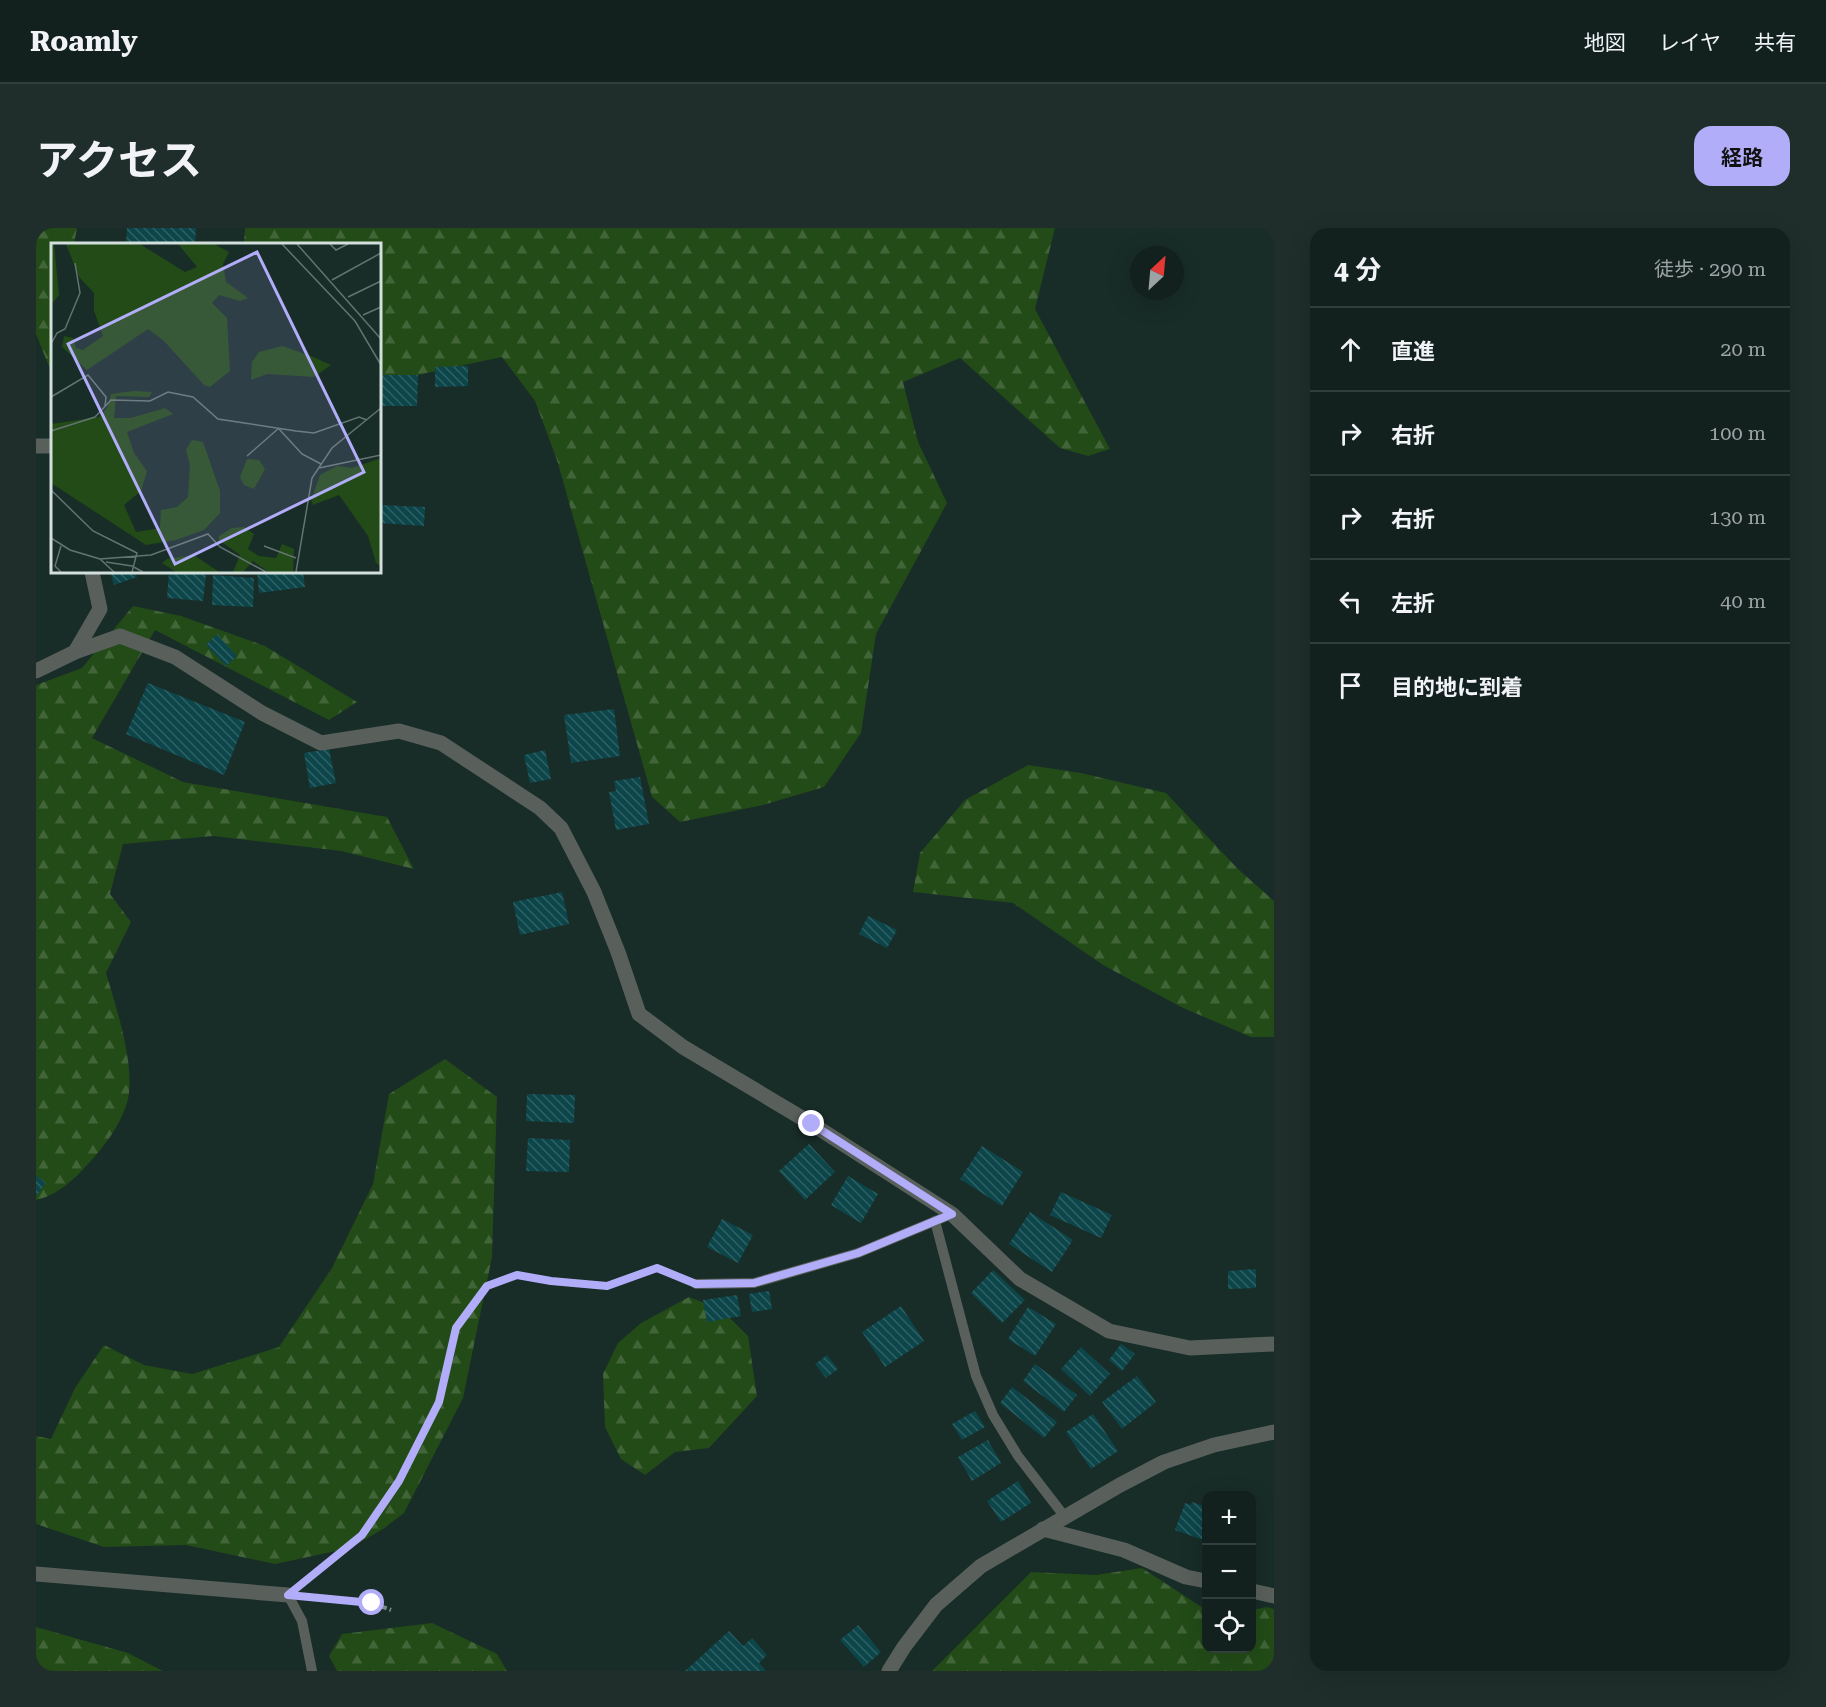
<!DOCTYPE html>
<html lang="ja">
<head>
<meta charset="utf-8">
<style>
  :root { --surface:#12211e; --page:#1f2e2b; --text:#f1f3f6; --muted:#9ca3a4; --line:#313e3c; --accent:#b2adf9 }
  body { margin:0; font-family:"Roboto Serif","Noto Sans JP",serif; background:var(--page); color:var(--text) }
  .controls { position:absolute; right:18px; bottom:18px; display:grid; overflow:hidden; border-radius:12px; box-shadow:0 6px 24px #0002 }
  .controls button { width:54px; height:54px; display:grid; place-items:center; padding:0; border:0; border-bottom:2px solid var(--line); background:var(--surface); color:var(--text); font:30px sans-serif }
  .compass { position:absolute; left:1094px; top:18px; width:54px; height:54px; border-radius:50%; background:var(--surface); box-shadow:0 6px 24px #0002; rotate:26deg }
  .stop { position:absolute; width:18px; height:18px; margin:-14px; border:4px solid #b2adf9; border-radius:50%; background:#fff }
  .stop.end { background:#b2adf9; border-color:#fff; box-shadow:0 2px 6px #0008 }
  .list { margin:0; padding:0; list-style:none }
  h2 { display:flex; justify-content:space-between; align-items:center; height:78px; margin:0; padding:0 24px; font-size:26px }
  h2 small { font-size:20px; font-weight:400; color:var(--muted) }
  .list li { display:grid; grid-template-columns:39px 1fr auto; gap:18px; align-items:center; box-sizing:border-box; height:84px; padding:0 24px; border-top:2px solid var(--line) }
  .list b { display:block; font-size:22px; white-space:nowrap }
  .list em { font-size:20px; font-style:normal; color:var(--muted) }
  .icon { flex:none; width:33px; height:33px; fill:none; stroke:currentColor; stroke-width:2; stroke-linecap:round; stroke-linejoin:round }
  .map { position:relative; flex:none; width:1238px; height:1443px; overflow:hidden; border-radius:18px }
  header { display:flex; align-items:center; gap:36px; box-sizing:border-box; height:84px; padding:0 30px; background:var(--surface); border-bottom:2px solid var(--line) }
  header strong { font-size:28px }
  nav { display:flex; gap:33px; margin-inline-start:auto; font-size:21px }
  .intro { display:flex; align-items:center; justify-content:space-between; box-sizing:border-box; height:144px; padding:0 36px }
  h1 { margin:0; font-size:42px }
  .button { padding:15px 27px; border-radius:18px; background:var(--accent); color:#111; font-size:21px; font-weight:700 }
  main { display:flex; gap:36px; padding:0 36px }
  aside { flex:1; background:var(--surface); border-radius:18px; box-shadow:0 6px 24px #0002 }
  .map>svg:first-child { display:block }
  .forest { fill:url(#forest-firs) }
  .building { fill:url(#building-back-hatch) }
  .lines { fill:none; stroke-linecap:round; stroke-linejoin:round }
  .path { stroke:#7b8a87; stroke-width:4; stroke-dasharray:6 3; stroke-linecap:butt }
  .service { stroke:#59605c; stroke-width:10 }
  .minor { stroke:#59605c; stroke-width:15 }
  .tertiary { stroke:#59605c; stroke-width:15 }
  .route { stroke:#b2adf9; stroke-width:8 }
  .inset-road { fill:none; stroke:#637470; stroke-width:1.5 }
  .view { fill:#b2adf9; fill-opacity:0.15; stroke:#b2adf9; stroke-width:3 }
  .inset-edge { fill:none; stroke:#d3dfdc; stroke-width:3 }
</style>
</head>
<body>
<header>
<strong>Roamly</strong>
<nav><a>地図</a><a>レイヤ</a><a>共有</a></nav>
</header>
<div class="intro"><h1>アクセス</h1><a class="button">経路</a></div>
<main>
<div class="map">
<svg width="1238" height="1443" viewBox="0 0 1238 1443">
  <defs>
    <pattern id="forest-firs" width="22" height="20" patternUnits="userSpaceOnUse" patternTransform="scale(1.5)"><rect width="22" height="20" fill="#224b17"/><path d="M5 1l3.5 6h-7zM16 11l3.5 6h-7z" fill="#416438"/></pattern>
    <pattern id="building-back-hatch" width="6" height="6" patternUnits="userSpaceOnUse" patternTransform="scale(1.5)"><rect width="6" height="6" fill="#0c464a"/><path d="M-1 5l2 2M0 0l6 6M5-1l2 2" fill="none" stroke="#2e6064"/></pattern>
  </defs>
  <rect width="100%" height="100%" fill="#182c28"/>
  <g class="forest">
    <polygon points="0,0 41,0 38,16 16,16 16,146 0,106"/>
    <polygon points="209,0 1019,0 999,81 1074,221 1052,228 1024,220 924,130 867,154 882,214 911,275 840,406 825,505 788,559 727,577 644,594 616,569 521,232 499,173 466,129 344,155 344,16 208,16"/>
    <path d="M97 378 145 388 229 418 321 474 293 492 119 402 56 510 147 554 351 589 378 641 305 623 177 608 87 616 74 666 95 694 70 745C80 779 101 841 91 875 84 898 68 919 52 936 39 951 20 968 0 972V457L46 440Z"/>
    <polygon points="992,537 1045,545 1130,565 1202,641 1238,673 1238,809 1215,809 1145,779 1067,737 977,675 877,664 884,625 929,572"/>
    <polygon points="409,831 461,869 456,1029 427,1170 368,1285 347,1301 314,1320 239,1336 150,1317 68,1319 0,1296 0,1208 15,1211 39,1160 68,1117 108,1137 156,1146 243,1119 296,1040 337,956 353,866"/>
    <polygon points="653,1069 686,1082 712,1108 721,1168 673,1220 639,1224 609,1247 585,1231 569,1199 567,1146 582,1115 605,1095"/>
    <polygon points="1106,1340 1170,1382 1170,1420 1216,1420 1216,1382 1231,1379 1238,1381 1238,1443 896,1443 995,1344 1060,1347"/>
    <polygon points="396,1395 461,1426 471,1443 301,1443 293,1428 306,1406"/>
    <polygon points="0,1399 92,1425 127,1443 0,1443"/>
  </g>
  <g class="building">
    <polygon points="91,0 160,0 159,16 90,16"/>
    <polygon points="432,138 432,158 399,159 399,139"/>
    <polygon points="344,147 382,147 381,178 344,178"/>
    <polygon points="344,277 389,279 388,298 344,295"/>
    <polygon points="74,344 99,344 101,349 78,357"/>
    <polygon points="133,344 170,346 167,373 131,370"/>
    <polygon points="221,344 267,344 269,359 223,365"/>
    <polygon points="177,347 218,350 217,379 176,377"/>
    <polygon points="181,406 201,428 190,438 170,417"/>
    <polygon points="112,455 209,494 188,547 90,506"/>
    <polygon points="578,481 584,528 535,535 528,487"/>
    <polygon points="293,521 300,555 274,560 268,525"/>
    <polygon points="509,522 515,551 494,555 488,527"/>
    <polygon points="604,549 613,596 580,602 573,564 580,563 578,553"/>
    <polygon points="526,664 533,696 484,707 477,674"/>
    <polygon points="832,688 861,702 851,720 823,706"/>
    <polygon points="491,866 539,867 538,895 490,893"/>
    <polygon points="492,910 534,912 533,944 490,943"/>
    <polygon points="773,916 799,944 769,972 743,943"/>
    <polygon points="946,918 987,944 966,978 924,951"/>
    <polygon points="0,947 10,955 0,968"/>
    <polygon points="812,948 842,966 825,995 795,977"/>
    <polygon points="1025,964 1076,987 1065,1010 1014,987"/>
    <polygon points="994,984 1037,1012 1016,1044 973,1016"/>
    <polygon points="686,991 717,1007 702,1035 671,1019"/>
    <polygon points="1220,1041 1220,1060 1192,1061 1192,1043"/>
    <polygon points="957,1042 989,1072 966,1095 935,1065"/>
    <polygon points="733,1063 736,1081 716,1084 713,1066"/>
    <polygon points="701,1067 705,1088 671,1094 667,1072"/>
    <polygon points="865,1078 888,1113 849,1139 826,1104"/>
    <polygon points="992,1079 1020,1096 999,1128 972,1111"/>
    <polygon points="1085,1116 1099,1126 1086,1143 1073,1132"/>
    <polygon points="1045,1119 1074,1146 1054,1168 1025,1141"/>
    <polygon points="791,1127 802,1141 790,1150 779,1136"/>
    <polygon points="999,1136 1041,1167 1028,1184 987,1153"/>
    <polygon points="1101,1148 1120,1174 1086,1201 1066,1174"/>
    <polygon points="976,1159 1021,1194 1008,1210 964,1175"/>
    <polygon points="939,1183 949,1199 926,1212 916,1196"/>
    <polygon points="1057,1186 1082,1223 1055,1241 1030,1204"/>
    <polygon points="952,1212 965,1235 936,1253 922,1229"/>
    <polygon points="982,1253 995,1275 965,1294 951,1273"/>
    <polygon points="1156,1274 1170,1279 1170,1313 1139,1302 1149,1275 1155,1277"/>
    <polygon points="822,1397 845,1424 828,1439 804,1412"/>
    <polygon points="693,1403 707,1418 716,1410 731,1427 723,1435 730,1443 649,1443"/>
  </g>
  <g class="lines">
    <g class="path">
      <polyline points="266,1356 326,1307 363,1253 403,1175 420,1100 451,1058 481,1047 515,1053 571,1058 621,1039 646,1050"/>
      <polyline points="274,1369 336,1375 355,1382"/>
    </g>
    <g class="service">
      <polyline points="899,993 940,1148 957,1187 982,1228 1029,1289"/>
      <polyline points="660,1056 718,1055 822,1025 916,986"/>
      <polyline points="252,1367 266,1393 276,1443"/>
    </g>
    <g class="minor">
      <polyline points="0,218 16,218"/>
      <polyline points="39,424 64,381 56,344"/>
      <polyline points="0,443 39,424 84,408 139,429 226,485 285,515 363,503 405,515 504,580 525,600 558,664 582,724 603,786 647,819 776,896 916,986 984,1051 1073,1103 1154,1120 1238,1116"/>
      <polyline points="1007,1301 1088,1322 1150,1349 1170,1353"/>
      <polyline points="0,1346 252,1367"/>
      <polyline points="1216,1363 1238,1368"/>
    </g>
    <polyline class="tertiary" points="853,1443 868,1419 900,1377 945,1338 1084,1257 1128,1234 1178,1217 1238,1204"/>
  </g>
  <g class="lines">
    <polyline class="route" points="336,1375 252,1367 326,1307 363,1253 403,1174 420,1100 451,1058 481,1047 515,1053 571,1058 621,1040 660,1056 718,1055 822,1025 916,986 776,896"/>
  </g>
  <g transform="translate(15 15)">
    <rect width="330" height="330" fill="#182c28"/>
    <path d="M3 1 8 52 0 62V2ZM15 1H89L134 29 146 24 127 1H163L178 9 172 21 175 39 197 55 189 58 168 52 161 60 176 75 179 128 159 144 153 142 113 98 97 86 36 127 11 104 13 93 22 95 25 105 32 107 52 93 43 68V50L28 34ZM231 103 260 113 280 122 263 134 216 131 200 137 201 119 208 109ZM83 148 101 149 98 154 65 153 63 175H80L114 165 122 171 76 189 83 210 96 228 90 248 73 262 85 289 109 285 110 267 126 264 137 254 139 222 135 207 141 197 152 199 169 248V270L153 287 125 297 95 302 0 240V181L48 174 56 165 60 151ZM330 215V323L325 320 317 293 288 252 262 262 260 257 269 232 286 223 301 225ZM196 216 208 217 214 226 203 246 193 242 189 234ZM193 284 203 291 197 306 208 313 225 315 231 301 243 306 242 329H217L202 318 192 329H182L189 312 168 297V293L181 285ZM143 312 168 329H125L111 320 116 316Z" fill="#224b17"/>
    <path class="inset-road" d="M231 1 304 78 330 122M246 1 330 96M279 1 285 7 297 1M281 37 330 10M297 54 330 38M312 72 330 64M0 101 6 90 14 86 29 50 24 20M0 154 37 132 55 154 54 163M228 186 251 211 270 221M0 188 44 174 60 157 99 158 117 149 142 154 167 176 245 188 263 190 308 174 316 177M196 213 228 185M268 225 330 212M0 247 42 288 86 310 81 329M0 295 19 307 49 316 63 329M213 303 245 315M49 316 100 312 157 291 169 304 215 329M55 319 81 323 92 329M10 329 4 323 10 303M245 329 261 235 281 205 330 165"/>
    <path class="view" d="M206 9 313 229 124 321 17 101Z"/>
    <rect width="330" height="330" class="inset-edge"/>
  </g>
</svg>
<div class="controls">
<button>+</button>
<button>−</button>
<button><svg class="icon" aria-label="locate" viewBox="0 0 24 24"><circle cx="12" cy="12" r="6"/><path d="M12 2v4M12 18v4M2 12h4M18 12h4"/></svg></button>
</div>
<svg class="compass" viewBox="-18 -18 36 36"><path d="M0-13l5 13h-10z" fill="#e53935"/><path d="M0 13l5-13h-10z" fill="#9ca3a4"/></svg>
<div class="stop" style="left:336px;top:1375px"></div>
<div class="stop end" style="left:776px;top:896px"></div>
</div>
<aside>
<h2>4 分<small>徒歩 · 290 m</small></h2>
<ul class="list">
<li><svg class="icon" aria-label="ahead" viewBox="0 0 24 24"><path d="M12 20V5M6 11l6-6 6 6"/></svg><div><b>直進</b></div><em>20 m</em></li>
<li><svg class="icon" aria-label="right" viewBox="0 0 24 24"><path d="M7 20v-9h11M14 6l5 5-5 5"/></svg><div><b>右折</b></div><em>100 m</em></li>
<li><svg class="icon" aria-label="right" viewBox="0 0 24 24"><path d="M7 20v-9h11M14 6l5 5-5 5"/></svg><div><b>右折</b></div><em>130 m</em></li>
<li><svg class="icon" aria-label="left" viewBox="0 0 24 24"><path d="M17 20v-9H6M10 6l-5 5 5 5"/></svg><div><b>左折</b></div><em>40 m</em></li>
<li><svg class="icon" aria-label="arrive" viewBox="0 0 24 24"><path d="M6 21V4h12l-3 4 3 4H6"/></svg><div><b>目的地に到着</b></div></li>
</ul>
</aside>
</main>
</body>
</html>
